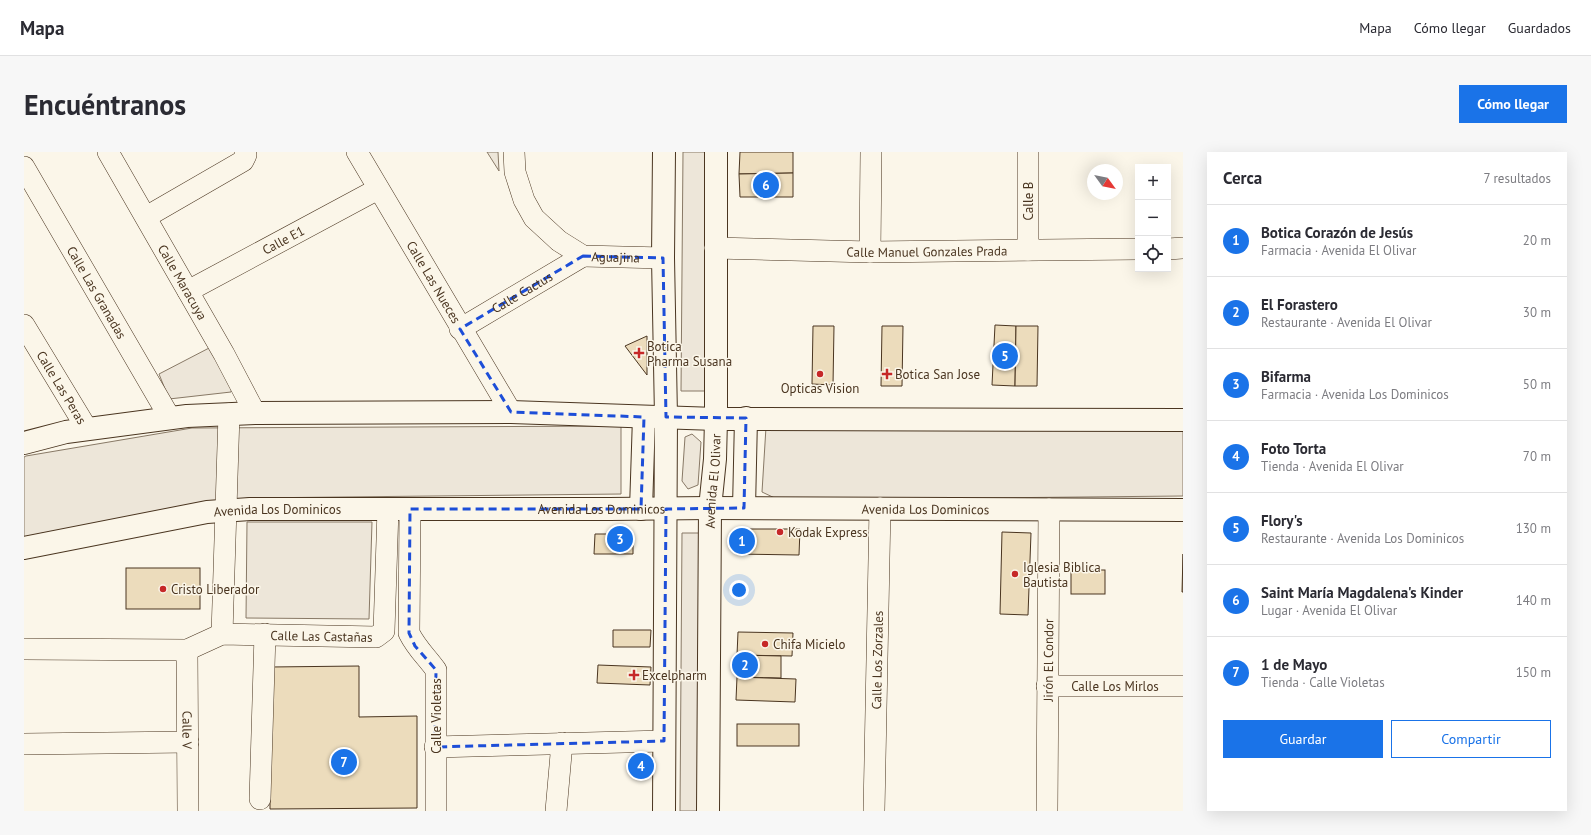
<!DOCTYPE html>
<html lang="es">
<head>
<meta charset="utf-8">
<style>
  :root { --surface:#fff; --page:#f7f7f7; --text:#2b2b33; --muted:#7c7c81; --line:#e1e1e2; --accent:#1a73e8 }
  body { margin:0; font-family:"PT Sans",sans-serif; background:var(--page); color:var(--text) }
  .controls { position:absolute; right:12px; top:12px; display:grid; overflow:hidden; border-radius:0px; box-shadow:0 4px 16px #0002 }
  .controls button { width:36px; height:36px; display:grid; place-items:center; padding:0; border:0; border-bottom:1px solid var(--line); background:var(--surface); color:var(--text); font:20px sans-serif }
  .compass { position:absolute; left:1063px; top:12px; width:36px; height:36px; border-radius:50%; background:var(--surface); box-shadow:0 4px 16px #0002; rotate:123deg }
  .you { position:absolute; left:715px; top:438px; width:14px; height:14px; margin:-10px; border:3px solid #fff; border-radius:50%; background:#1a73e8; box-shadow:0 0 0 6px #1a73e833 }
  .badge { display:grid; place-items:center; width:26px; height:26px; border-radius:50%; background:var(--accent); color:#fff; font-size:13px; font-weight:700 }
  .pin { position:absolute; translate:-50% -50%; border:2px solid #fff; box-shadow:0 1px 4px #0006 }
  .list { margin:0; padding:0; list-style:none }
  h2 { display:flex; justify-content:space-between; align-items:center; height:52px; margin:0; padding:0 16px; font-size:17px }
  h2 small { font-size:13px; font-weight:400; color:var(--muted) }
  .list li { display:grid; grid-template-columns:26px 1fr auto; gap:12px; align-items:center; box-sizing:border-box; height:72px; padding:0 16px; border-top:1px solid var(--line) }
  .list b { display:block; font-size:15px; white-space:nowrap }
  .list p { margin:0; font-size:13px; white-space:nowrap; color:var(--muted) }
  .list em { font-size:13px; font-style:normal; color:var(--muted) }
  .actions { display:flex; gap:8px; padding:12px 16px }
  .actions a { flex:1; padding:9px 0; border:1px solid var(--accent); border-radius:0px; text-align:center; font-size:14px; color:var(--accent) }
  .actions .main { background:var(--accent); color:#fff }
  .icon { flex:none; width:22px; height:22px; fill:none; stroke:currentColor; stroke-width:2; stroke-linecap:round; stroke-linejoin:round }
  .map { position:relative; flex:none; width:1159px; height:659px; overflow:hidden; border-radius:0px }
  header { display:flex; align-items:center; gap:24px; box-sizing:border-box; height:56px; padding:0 20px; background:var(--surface); border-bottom:1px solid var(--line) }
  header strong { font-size:19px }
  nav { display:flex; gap:22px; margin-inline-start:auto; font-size:14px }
  .intro { display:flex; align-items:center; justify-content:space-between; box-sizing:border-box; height:96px; padding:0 24px }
  h1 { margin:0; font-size:28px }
  .button { padding:10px 18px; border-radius:0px; background:var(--accent); color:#fff; font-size:14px; font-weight:700 }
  main { display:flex; gap:24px; padding:0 24px }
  aside { flex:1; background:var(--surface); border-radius:0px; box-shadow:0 4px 16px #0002 }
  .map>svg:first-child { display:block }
  .green { fill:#ede6d9; stroke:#887966 }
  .building { fill:#ecdcbc; stroke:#4a3520 }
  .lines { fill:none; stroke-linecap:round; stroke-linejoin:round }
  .minor-casing { stroke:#4a3520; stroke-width:22 }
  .major-casing { stroke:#4a3520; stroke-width:24 }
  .minor { stroke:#fbf6e9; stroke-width:21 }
  .major { stroke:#fbf6e9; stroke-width:22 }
  .marked { fill:none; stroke:#1d4ed8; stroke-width:3; stroke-dasharray:8 5; stroke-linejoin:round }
  .poi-dot { fill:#c62828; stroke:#fbf6e9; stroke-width:1.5 }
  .labels { text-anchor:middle; stroke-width:3; stroke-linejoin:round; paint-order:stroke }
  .street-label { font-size:13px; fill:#4a3520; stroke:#fbf6e9 }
  .poi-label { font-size:13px; fill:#4a3520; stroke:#fbf6e9; text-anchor:start }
</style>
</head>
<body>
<header>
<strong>Mapa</strong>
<nav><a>Mapa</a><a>Cómo llegar</a><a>Guardados</a></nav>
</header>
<div class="intro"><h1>Encuéntranos</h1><a class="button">Cómo llegar</a></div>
<main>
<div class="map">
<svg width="1159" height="659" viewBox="0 0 1159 659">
  <rect width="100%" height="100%" fill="#fbf6e9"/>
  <g class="green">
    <polygon points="463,0 474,0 475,19"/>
    <polygon points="659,0 683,0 683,239 657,239"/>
    <polygon points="187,195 208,233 207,240 145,247 135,222"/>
    <polygon points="597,274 597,342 224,346 14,382 0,387 0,305 2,304 168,276"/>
    <polygon points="1159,274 1159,344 755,348 738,340 742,275"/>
    <polygon points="668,282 677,290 674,333 664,337 658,329 661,285"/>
    <polygon points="223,370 348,370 345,467 222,466"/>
    <polygon points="658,381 679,381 678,659 656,659"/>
  </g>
  <g class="building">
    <polygon points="716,0 769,0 769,21 715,22"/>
    <polygon points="769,21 769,45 716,45 715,22"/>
    <polygon points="971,173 992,174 991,234 968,233"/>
    <polygon points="789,174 810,174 809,233 788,232"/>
    <polygon points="858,174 879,174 878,234 857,234"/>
    <polygon points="992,174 1014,174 1013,234 991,234"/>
    <polygon points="623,184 623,223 601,194"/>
    <polygon points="713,377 776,377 775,403 712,402"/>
    <polygon points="978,380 1007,381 1004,463 976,462"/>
    <polygon points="571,382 609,382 609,402 570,402"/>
    <polygon points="1159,402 1159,440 1158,440"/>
    <rect x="102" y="416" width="74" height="41"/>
    <rect x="1047" y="418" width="34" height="24"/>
    <polygon points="589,478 627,478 626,495 589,495"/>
    <polygon points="714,480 769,481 768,504 713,503"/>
    <polygon points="713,503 757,504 757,526 713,525"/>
    <polygon points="574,513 627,515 626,533 573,531"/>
    <polygon points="335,514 335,565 393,564 393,656 246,657 246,515"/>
    <polygon points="713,525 772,527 771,550 712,548"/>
    <rect x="713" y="572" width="62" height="22"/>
  </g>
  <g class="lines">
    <defs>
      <g id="minor">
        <path id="s1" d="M84 0 200 202 231 261"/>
        <path id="s2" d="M333 0 487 260"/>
        <path id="s3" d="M490 0 491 20 500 48 510 66 535 89 559 104 639 106"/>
        <path id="s4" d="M0 15 146 266"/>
        <polyline points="122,65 219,9 222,3 221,0"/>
        <path id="s5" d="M691 96 846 100 1114 97"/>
        <polyline points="1144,97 1159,96"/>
        <polyline points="1004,98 1004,0"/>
        <polyline points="846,100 847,0"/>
        <path id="s6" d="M164 139 354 37"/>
        <path id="s7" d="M0 173 63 277"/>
        <path id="s8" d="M436 177 559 104"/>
        <path d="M386 357 385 481C393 497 402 504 412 518V659"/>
        <polyline points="198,482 205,262"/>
        <path id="s9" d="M0 497 163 498 198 482 352 485 360 479 364 357"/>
        <path id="s10" d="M163 498 164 659"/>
        <path id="s11" d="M1023 534H1159"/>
        <polyline points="0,592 164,590"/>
        <polyline points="411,595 640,589"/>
        <polyline points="236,647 241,482"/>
        <polyline points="532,659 538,591"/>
        <path id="s12" d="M850 659 856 356"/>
        <path id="s13" d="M1023 659 1025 357"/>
      </g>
      <g id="major">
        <polyline points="640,0 639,106 642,265 640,659"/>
        <polyline points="0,291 42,280 163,264 231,261 487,260 692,267 1159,268"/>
        <polyline points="720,356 722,266"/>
        <polyline points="617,357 620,265"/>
        <path id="s14" d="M0 396 183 360 226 357H585L686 356 1159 358"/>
        <path id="s15" d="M684 659 686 356 691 307 692 267V0"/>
      </g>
    </defs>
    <use href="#minor" class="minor-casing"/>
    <use href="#major" class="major-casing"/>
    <use href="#minor" class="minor"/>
    <use href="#major" class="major"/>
  </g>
  <path class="marked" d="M559 104 639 106 642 265 722 266 720 356 642 357 640 589 411 595 412 518 391 494 385 481 386 357H617L620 265 487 260 436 177Z"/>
  <g class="poi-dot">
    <path d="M613 195h4v4h4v4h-4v4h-4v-4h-4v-4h4z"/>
    <circle cx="796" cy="222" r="4"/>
    <path d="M861 216h4v4h4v4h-4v4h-4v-4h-4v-4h4z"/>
    <circle cx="756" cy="380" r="4"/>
    <circle cx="991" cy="422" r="4"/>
    <circle cx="139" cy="437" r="4"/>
    <circle cx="741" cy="492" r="4"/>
    <path d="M608 517h4v4h4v4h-4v4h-4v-4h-4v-4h4z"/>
  </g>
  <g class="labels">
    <g class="street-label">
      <text transform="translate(1004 49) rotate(-90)" y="5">Calle B</text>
      <text dy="5" stroke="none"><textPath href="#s6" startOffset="108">Calle E1</textPath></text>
      <text dy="5" stroke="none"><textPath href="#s5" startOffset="212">Calle Manuel Gonzales Prada</textPath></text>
      <text dy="5" stroke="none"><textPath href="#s3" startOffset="165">Aguajina</textPath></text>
      <text dy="5" stroke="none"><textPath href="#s1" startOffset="150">Calle Maracuya</textPath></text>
      <text dy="5" stroke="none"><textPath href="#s2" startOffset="151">Calle Las Nueces</textPath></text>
      <text dy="5" stroke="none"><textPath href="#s4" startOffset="145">Calle Las Granadas</textPath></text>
      <text dy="5" stroke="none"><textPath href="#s8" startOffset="72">Calle Cactus</textPath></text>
      <text dy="5" stroke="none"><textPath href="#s7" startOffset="73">Calle Las Peras</textPath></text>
      <text dy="5" stroke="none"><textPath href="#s15" startOffset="330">Avenida El Olivar</textPath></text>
      <text dy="5" stroke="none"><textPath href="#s14" startOffset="581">Avenida Los Dominicos</textPath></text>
      <text dy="5" stroke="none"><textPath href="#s14" startOffset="905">Avenida Los Dominicos</textPath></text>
      <text dy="5" stroke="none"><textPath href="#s14" startOffset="257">Avenida Los Dominicos</textPath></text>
      <text dy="5" stroke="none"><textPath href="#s9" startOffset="301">Calle Las Castañas</textPath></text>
      <text dy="5" stroke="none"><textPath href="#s12" startOffset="151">Calle Los Zorzales</textPath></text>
      <text dy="5" stroke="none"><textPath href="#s13" startOffset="151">Jirón El Condor</textPath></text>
      <text dy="5" stroke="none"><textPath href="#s11" startOffset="68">Calle Los Mirlos</textPath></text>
      <text transform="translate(412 564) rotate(-90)" y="5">Calle Violetas</text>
      <text dy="5" stroke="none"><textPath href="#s10" startOffset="80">Calle V</textPath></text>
    </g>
    <g class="poi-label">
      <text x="623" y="199">Botica<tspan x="623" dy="15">Pharma Susana</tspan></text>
      <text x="871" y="227">Botica San Jose</text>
      <text x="796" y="241" text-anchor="middle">Opticas Vision</text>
      <text x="764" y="385">Kodak Express</text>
      <text x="999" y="420">Iglesia Biblica<tspan x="999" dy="15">Bautista</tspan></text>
      <text x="147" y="442">Cristo Liberador</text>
      <text x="749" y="497">Chifa Micielo</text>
      <text x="618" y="528">Excelpharm</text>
    </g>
  </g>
</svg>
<div class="controls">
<button>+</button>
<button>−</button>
<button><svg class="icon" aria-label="locate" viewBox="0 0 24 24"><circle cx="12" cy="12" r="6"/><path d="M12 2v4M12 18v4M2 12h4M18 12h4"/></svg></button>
</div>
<svg class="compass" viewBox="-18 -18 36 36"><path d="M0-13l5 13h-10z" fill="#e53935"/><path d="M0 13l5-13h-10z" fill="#7c7c81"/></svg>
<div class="you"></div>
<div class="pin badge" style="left:718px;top:389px">1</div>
<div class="pin badge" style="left:721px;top:513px">2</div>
<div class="pin badge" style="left:596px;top:387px">3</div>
<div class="pin badge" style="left:617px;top:614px">4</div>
<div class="pin badge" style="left:981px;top:204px">5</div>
<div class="pin badge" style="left:742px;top:33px">6</div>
<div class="pin badge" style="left:320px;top:610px">7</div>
</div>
<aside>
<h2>Cerca<small>7 resultados</small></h2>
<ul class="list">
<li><span class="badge">1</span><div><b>Botica Corazón de Jesús</b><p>Farmacia · Avenida El Olivar</p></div><em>20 m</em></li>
<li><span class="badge">2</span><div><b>El Forastero</b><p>Restaurante · Avenida El Olivar</p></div><em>30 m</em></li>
<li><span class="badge">3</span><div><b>Bifarma</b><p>Farmacia · Avenida Los Dominicos</p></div><em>50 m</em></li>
<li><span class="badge">4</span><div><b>Foto Torta</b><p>Tienda · Avenida El Olivar</p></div><em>70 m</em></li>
<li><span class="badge">5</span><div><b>Flory's</b><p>Restaurante · Avenida Los Dominicos</p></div><em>130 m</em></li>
<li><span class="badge">6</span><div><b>Saint María Magdalena's Kinder</b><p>Lugar · Avenida El Olivar</p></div><em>140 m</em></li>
<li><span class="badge">7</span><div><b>1 de Mayo</b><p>Tienda · Calle Violetas</p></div><em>150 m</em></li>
</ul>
<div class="actions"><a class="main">Guardar</a><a>Compartir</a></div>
</aside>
</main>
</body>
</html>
